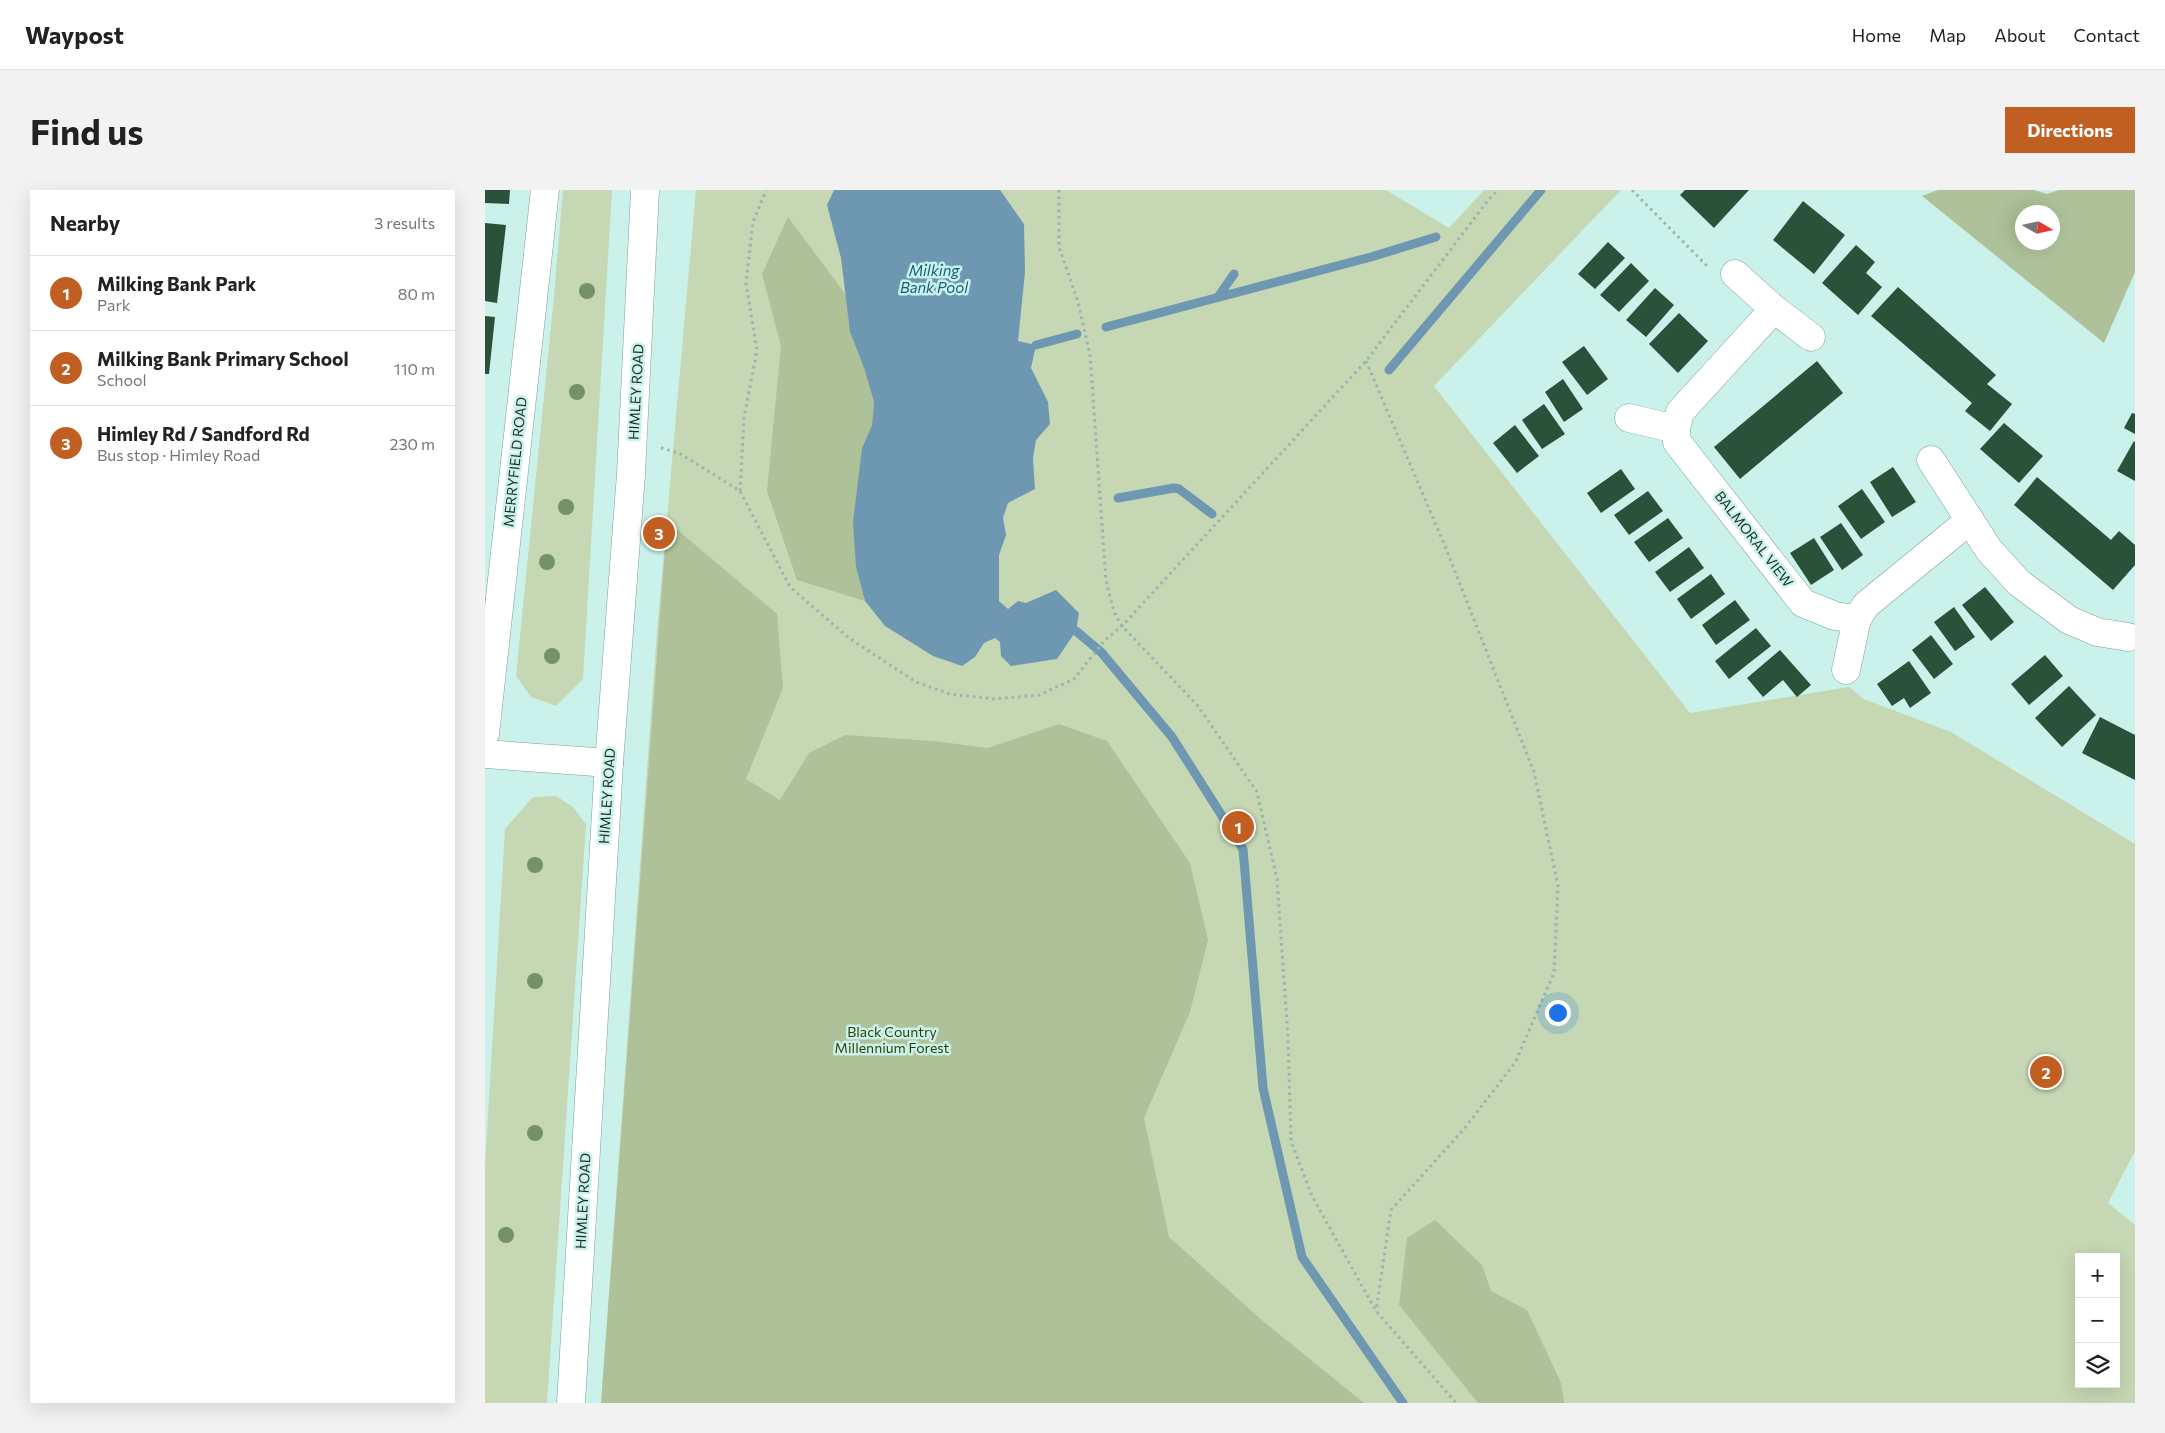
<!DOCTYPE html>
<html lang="en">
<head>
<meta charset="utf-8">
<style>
  :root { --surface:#fff; --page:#f2f2f2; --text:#222; --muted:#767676; --line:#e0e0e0; --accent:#c15f22 }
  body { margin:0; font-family:Commissioner,sans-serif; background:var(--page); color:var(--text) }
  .controls { position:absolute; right:15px; bottom:15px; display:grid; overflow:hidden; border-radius:0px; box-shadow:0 5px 20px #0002 }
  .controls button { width:45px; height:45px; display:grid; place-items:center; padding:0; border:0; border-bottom:1px solid var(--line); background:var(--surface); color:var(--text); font:25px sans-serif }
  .compass { position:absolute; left:1530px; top:15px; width:45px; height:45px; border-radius:50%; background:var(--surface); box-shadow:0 5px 20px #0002; rotate:99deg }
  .you { position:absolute; left:1072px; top:822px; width:18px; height:18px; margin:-12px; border:4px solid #fff; border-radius:50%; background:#1a73e8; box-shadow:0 0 0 8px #1a73e833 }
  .badge { display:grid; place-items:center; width:32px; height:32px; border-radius:50%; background:var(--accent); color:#fff; font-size:16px; font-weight:700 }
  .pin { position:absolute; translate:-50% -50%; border:2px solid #fff; box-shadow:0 1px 5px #0006 }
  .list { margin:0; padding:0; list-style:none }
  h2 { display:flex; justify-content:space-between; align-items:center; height:65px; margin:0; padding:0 20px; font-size:21px }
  h2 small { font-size:16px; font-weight:400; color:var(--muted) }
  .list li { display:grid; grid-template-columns:32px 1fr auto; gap:15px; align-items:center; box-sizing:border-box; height:75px; padding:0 20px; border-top:1px solid var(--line) }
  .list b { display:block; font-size:19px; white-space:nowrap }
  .list p { margin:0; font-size:16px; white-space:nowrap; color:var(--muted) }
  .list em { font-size:16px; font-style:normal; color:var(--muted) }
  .icon { flex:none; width:28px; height:28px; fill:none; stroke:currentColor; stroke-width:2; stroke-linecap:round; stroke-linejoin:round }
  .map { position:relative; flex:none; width:1650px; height:1213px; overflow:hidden; border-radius:0px }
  header { display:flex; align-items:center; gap:30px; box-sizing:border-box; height:70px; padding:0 25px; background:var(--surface); border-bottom:1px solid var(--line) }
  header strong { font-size:24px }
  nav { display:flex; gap:28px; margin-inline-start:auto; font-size:18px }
  .intro { display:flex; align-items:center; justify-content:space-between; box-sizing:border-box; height:120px; padding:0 30px }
  h1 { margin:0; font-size:35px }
  .button { padding:12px 22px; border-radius:0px; background:var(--accent); color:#fff; font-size:18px; font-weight:700 }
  main { display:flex; gap:30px; padding:0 30px }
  aside { flex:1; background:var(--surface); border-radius:0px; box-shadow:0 5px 20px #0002 }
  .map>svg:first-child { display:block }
  .green { fill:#c6d7b3; fill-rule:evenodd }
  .forest { fill:#aec199; fill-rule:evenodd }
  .water { fill:#6e98b2 }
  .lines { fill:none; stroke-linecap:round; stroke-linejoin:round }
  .stream { stroke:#6e98b2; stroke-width:9 }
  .building { fill:#2a5139 }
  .street-casing { stroke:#7ca09a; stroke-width:29 }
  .secondary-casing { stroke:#7ca09a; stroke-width:29 }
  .path { stroke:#96b6af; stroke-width:3; stroke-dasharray:2.5 4; stroke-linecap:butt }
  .street { stroke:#fff; stroke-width:28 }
  .secondary { stroke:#fff; stroke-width:28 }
  .tree { fill:#74916a }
  .labels { text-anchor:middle; stroke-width:5; stroke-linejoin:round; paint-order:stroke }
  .street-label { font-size:14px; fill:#1d2c29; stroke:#cbf2ea }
  .park-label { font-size:14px; fill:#2c4202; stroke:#cbf2ea }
  .water-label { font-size:15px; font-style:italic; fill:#135d81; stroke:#cbf2ea }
</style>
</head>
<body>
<header>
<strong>Waypost</strong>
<nav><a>Home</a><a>Map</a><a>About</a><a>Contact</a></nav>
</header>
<div class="intro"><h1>Find us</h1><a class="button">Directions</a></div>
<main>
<aside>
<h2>Nearby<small>3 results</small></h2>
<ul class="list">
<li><span class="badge">1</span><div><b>Milking Bank Park</b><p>Park</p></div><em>80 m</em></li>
<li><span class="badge">2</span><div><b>Milking Bank Primary School</b><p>School</p></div><em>110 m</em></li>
<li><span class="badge">3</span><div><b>Himley Rd / Sandford Rd</b><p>Bus stop · Himley Road</p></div><em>230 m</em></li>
</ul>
</aside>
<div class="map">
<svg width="1650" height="1213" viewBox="0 0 1650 1213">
  <rect width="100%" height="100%" fill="#cbf2ea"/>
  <g class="green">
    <polygon points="78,0 127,0 98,489 71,516 46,507 31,486 69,106"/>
    <path d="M211 0H901L964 38 999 0H1136L949 196 1205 523 1364 497 1379 509 1466 542 1650 654V961L1623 1013 1650 1035V1213H116L172 441ZM1594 1067H1631V1194H1594Z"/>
    <polygon points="71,606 88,617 101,634 62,1213 0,1213 0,976 20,639 48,607"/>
  </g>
  <g class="forest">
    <path d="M1453 0H1549L1562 4 1574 0H1650V82L1619 153 1437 6ZM1568 22V52H1538V22Z"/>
    <polygon points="303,27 361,105 365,142 379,178 389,212 387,235 377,258 375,285 371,377 380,411 312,390 282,301 296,156 277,84"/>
    <polygon points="182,331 292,424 298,498 261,589 295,610 324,563 360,545 448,551 503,558 574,534 622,551 705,673 723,750 705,822 659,928 684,1047 779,1132 879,1213 116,1213"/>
    <polygon points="950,1030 997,1075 1006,1101 1042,1120 1076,1193 1079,1213 993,1213 914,1115 922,1048"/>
  </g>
  <polygon class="water" points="349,0 515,0 539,34 540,82 533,151 551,155 546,178 563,212 565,234 551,250 548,268 550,299 523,313 518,328 521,345 514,365 514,411 523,419 533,411 541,413 571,400 594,423 591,441 572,469 526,476 516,466 515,452 510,448 499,453 490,467 477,476 448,466 400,436 380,411 371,377 368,332 377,258 387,235 389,212 379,178 365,142 356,68 342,15"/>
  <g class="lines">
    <g class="stream">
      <polyline points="733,107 749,84"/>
      <polyline points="621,137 886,67 951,47"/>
      <polyline points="551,155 592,144"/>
      <polyline points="904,180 1056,0"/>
      <polyline points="633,308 689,298 694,299 727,324"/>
      <polyline points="591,441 616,462 687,547 758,659 778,898 817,1067 918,1213"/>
    </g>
  </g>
  <g class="building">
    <polygon points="0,0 25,0 24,14 0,13"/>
    <polygon points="1200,0 1264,0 1229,38 1195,5"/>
    <polygon points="1318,11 1360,45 1329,84 1288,50"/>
    <polygon points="0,33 21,35 12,113 0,111"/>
    <polygon points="1123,52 1140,68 1110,99 1093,84"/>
    <polygon points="1371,55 1390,72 1381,83 1397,97 1373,125 1337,93"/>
    <polygon points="1146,73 1164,91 1134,122 1115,105"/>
    <polygon points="1413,97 1511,185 1502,194 1527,214 1505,241 1480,221 1487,213 1386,126"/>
    <polygon points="1170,98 1189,115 1161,147 1141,130"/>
    <polygon points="1194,123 1223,151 1193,183 1164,154"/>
    <polygon points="0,126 10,127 4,184 0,184"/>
    <polygon points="1099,156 1123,189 1102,205 1077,172"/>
    <polygon points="1332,171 1358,203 1255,289 1229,257"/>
    <polygon points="1078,189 1098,219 1079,232 1060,202"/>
    <polygon points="1059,214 1080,244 1057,259 1037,230"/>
    <polygon points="1647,223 1650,224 1650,244 1639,238"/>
    <polygon points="1519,233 1558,266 1534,293 1495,259"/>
    <polygon points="1030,235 1054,266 1032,283 1008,253"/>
    <polygon points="1649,251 1650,252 1650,291 1632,281"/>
    <polygon points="1408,277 1431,312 1407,327 1385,292"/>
    <polygon points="1136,279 1150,299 1116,323 1102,303"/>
    <polygon points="1552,287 1626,350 1634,341 1650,355 1650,375 1628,400 1529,315"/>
    <polygon points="1377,299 1400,332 1376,349 1353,316"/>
    <polygon points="1163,301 1178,321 1144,345 1129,325"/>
    <polygon points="1183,328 1198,348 1164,372 1149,352"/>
    <polygon points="1356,333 1378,365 1357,380 1335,347"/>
    <polygon points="1329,348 1349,380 1326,395 1305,363"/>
    <polygon points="1204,357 1219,378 1185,402 1170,382"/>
    <polygon points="1226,384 1240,404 1206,429 1192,409"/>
    <polygon points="1500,397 1529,432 1506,451 1477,415"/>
    <polygon points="1250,410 1265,430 1231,455 1217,435"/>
    <polygon points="1469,417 1490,447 1470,461 1449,432"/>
    <polygon points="1271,438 1286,456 1244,489 1230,471"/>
    <polygon points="1446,445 1468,474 1449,489 1427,460"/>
    <polygon points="1295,460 1326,495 1312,507 1298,490 1278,507 1262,488"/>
    <polygon points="1560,465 1578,486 1544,515 1526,494"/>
    <polygon points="1424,471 1446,503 1425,518 1419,508 1407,516 1392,494"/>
    <polygon points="1584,496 1611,525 1577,557 1550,528"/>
    <polygon points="1615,527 1650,545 1650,590 1597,563"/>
  </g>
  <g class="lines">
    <defs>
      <g id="street">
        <polyline points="1250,84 1289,119 1326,147"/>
        <polyline points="1289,119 1195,222 1191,239 1192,252 1318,413 1350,426 1372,429"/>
        <polyline points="1144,228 1191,239"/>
        <polyline points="1446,270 1504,360 1534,393 1584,430 1612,442 1643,447"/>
        <polyline points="1361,480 1372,429 1381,415 1485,330"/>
        <polyline points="0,544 60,0"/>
        <polyline points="0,564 124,573"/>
      </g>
      <polyline id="secondary" points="86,1213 124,573 146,284 160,0"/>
    </defs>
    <use href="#street" class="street-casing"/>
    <use href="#secondary" class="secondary-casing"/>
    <g class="path">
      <polyline points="574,0 574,57 593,112 605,165 621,391 629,422 637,436 713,516 772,602 792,689 803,848 806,951 827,1006 891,1121 971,1213"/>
      <polyline points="1147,0 1222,76"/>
      <polyline points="881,171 960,356 1049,582 1073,696 1069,783 1030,873 979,939 906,1020 891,1121"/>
      <polyline points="176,258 194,263 255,301 305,397 364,448 431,492 465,504 509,509 554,505 589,489 620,450 637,436 881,171 1004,9 1013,0"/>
      <polyline points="255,301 259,228 272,160 261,93 268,32 281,0"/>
    </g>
    <use href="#street" class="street"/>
    <use href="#secondary" class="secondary"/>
  </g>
  <g class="tree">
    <circle cx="102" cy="101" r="8"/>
    <circle cx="92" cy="202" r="8"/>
    <circle cx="81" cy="317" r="8"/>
    <circle cx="62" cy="372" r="8"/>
    <circle cx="67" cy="466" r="8"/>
    <circle cx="50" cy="675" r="8"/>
    <circle cx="50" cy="791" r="8"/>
    <circle cx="50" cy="943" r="8"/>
    <circle cx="21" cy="1045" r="8"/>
  </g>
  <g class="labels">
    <g class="street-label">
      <text transform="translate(151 202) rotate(-87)" y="5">HIMLEY ROAD</text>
      <text transform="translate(30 272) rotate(-84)" y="5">MERRYFIELD ROAD</text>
      <text transform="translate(1269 349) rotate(52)" y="5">BALMORAL VIEW</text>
      <text transform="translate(122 606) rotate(-86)" y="5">HIMLEY ROAD</text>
      <text transform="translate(98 1011) rotate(-87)" y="5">HIMLEY ROAD</text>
    </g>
    <g class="park-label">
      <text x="407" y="847">Black Country<tspan x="407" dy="16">Millennium Forest</tspan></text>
    </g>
    <g class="water-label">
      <text x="449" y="86">Milking<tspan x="449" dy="17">Bank Pool</tspan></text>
    </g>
  </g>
</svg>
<div class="controls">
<button>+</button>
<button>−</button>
<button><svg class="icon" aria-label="layers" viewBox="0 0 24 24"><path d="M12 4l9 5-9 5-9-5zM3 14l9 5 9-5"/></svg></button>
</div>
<svg class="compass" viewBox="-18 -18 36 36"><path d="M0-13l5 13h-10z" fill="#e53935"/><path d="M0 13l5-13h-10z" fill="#767676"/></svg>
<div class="you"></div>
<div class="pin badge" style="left:753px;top:637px">1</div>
<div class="pin badge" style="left:1561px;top:882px">2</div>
<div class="pin badge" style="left:174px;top:343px">3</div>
</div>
</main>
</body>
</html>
